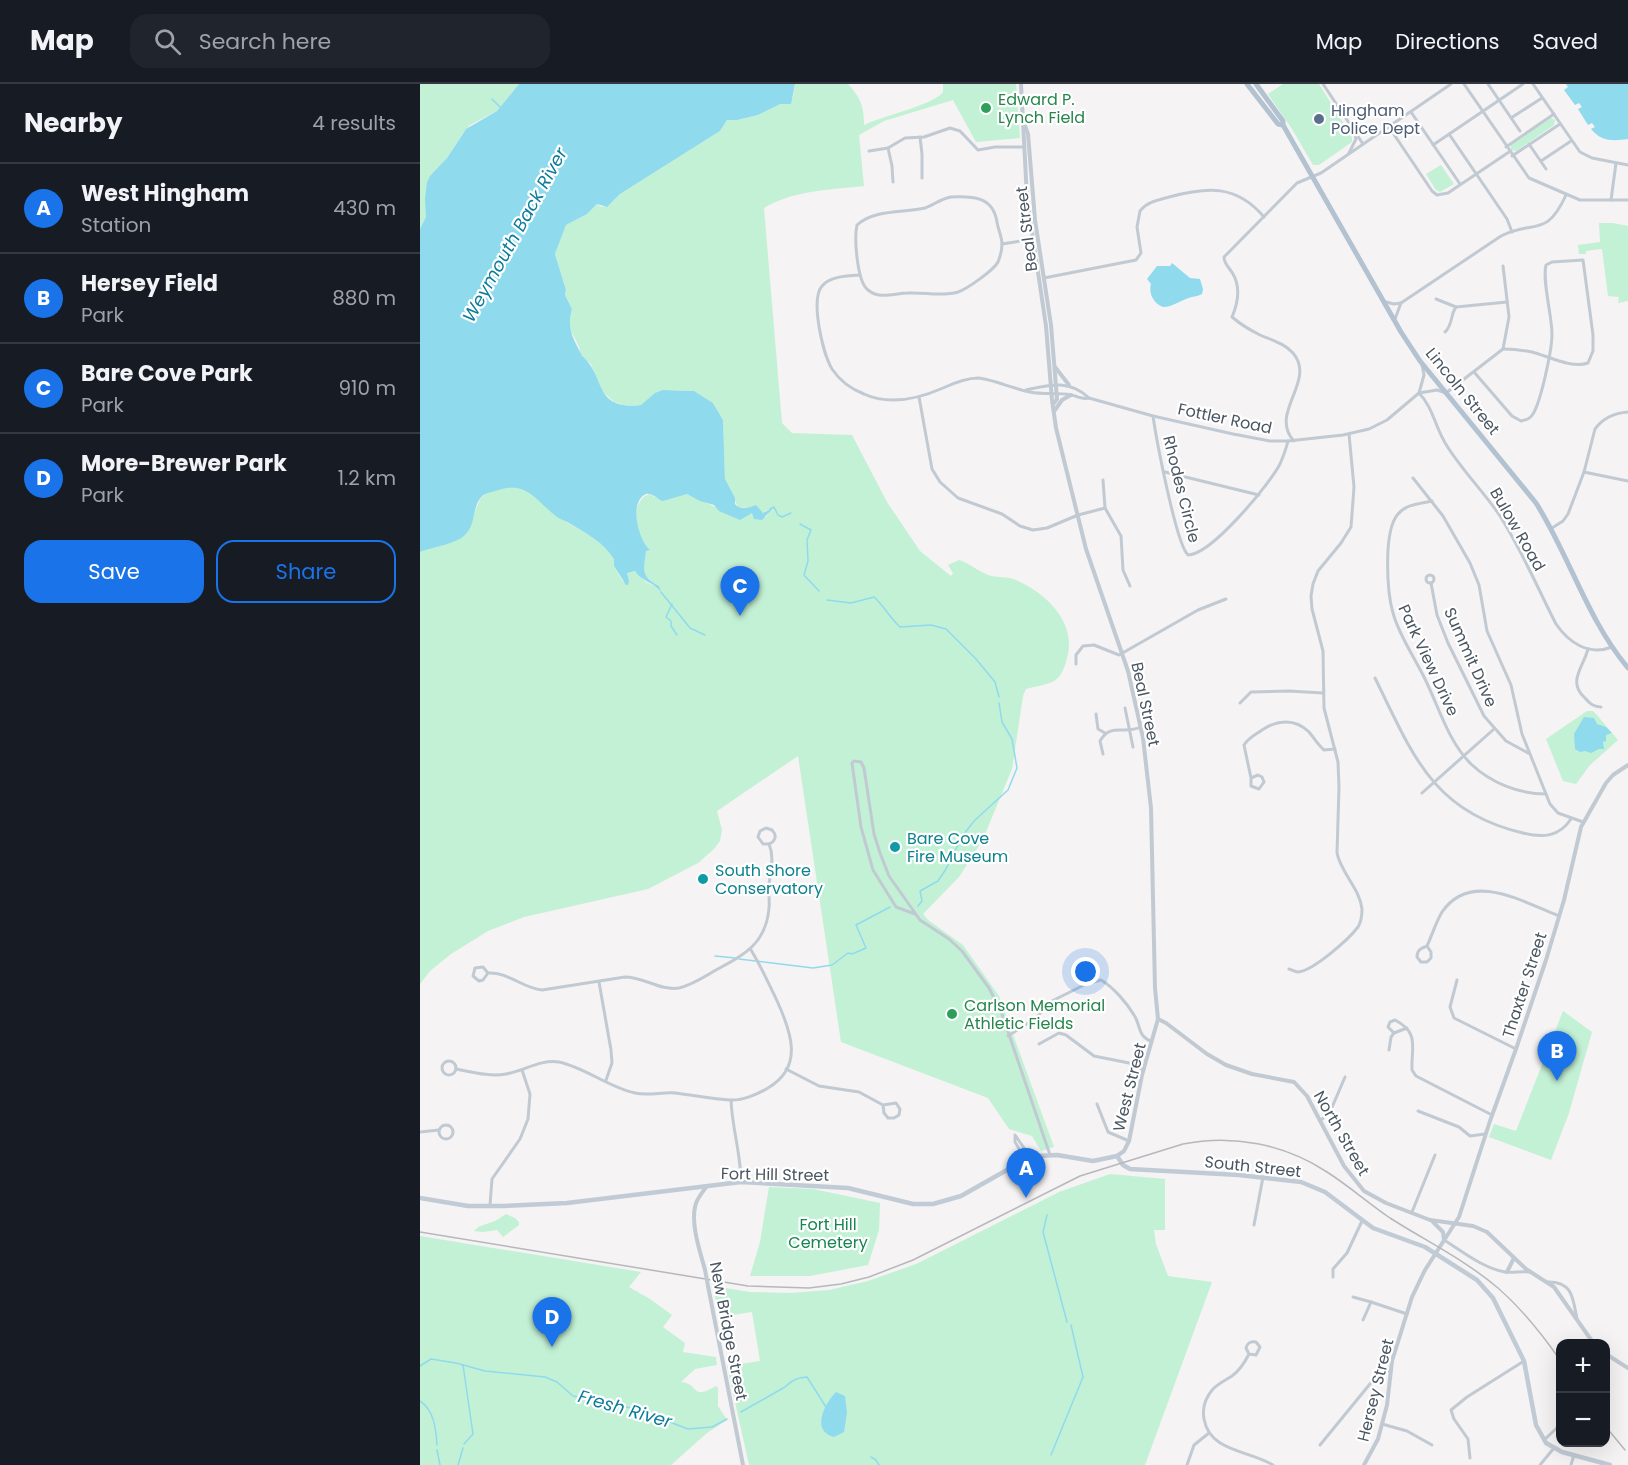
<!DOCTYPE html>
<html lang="en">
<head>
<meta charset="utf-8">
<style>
  :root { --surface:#171b24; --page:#20242c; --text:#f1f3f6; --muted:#9ea1a6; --line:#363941; --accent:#1a73e8 }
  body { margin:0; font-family:Poppins,sans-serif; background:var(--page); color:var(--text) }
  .controls { position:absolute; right:18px; bottom:18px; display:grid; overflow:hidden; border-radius:12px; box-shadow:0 6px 24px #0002 }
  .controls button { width:54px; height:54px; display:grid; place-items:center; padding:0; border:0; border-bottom:2px solid var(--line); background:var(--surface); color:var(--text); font:30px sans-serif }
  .you { position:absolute; left:666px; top:888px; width:21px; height:21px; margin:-15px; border:4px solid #fff; border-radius:50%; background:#1a73e8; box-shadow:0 0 0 9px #1a73e833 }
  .badge { display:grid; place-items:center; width:39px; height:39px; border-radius:50%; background:var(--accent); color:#fff; font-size:20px; font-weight:700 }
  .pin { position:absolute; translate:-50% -50px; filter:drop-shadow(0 2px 3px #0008) }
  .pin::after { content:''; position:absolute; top:32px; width:21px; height:18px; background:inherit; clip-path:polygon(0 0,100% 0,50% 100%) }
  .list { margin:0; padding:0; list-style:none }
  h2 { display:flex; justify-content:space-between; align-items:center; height:78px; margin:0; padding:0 24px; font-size:26px }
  h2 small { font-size:20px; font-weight:400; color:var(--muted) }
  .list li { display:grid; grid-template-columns:39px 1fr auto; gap:18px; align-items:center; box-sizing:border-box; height:90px; padding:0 24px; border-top:2px solid var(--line) }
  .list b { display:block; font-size:22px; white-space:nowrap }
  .list p { margin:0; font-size:20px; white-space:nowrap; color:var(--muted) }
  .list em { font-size:20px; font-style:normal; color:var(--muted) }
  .actions { display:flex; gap:12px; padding:18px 24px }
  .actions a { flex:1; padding:14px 0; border:2px solid var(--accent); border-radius:18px; text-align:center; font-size:21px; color:var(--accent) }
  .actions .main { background:var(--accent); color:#fff }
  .icon { flex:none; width:33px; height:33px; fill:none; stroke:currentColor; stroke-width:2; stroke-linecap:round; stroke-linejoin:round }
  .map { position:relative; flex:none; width:1208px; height:1381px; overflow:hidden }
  header { display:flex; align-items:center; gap:36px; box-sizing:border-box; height:84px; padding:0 30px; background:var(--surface); border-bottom:2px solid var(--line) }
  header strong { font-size:28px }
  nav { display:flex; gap:33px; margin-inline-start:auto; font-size:21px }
  .search { width:420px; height:54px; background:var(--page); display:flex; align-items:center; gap:15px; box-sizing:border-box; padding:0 21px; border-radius:18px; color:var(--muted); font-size:22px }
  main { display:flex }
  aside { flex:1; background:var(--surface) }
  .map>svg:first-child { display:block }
  .green { fill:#c3f1d5 }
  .water { fill:#90daee }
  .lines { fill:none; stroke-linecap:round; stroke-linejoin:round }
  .stream { stroke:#90daee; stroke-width:1.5 }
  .minor { stroke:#c1cad2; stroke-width:3 }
  .tertiary { stroke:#c1cad2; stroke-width:4 }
  .secondary { stroke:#c1cbd6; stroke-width:4.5 }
  .primary { stroke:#b3c2d1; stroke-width:5 }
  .rail { stroke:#b5b8bd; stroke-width:1.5 }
  .tertiary-bridge { stroke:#c1cad2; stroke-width:4 }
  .leisure-dot { fill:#2e9e5b; stroke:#fff; stroke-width:2 }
  .service-dot { fill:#5c6f8a; stroke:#fff; stroke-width:2 }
  .culture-dot { fill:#0f9aa8; stroke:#fff; stroke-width:2 }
  .labels { text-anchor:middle; stroke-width:4.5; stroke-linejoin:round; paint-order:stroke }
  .leisure-label { font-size:16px; fill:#27864d; stroke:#fff; text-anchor:start }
  .service-label { font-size:16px; fill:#4e5e75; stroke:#fff; text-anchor:start }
  .street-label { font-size:16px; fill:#4a5661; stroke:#fff }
  .culture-label { font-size:16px; fill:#0d838f; stroke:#fff; text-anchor:start }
  .park-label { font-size:16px; fill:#17864f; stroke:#fff }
  .water-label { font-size:18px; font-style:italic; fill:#0c7c9b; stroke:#fff }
</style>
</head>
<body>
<header>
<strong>Map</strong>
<div class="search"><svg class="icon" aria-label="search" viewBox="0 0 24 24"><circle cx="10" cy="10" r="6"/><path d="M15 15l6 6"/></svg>Search here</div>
<nav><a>Map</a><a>Directions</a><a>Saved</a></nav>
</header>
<main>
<aside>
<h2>Nearby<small>4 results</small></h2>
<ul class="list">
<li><span class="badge">A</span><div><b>West Hingham</b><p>Station</p></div><em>430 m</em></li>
<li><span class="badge">B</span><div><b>Hersey Field</b><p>Park</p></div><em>880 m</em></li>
<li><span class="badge">C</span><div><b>Bare Cove Park</b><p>Park</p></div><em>910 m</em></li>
<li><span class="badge">D</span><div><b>More-Brewer Park</b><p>Park</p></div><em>1.2 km</em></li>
</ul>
<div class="actions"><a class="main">Save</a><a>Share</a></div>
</aside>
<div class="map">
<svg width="1208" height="1381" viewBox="0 0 1208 1381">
  <rect width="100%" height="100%" fill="#f5f3f3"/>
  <g class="green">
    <polygon points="0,0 99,0 77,27 50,41 43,49 27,74 4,141 0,145"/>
    <path d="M375 0H428C441 14 444 23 444 41 462 32 514 21 523 8V0H596L600 54 556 58 533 16 464 37 439 51 444 102C410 106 374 106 344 124L362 339 372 349 432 351 467 418 500 467 531 492 533 489 528 481 539 476C549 479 558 487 568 491 577 494 587 492 596 496 624 508 655 536 648 570 641 602 632 598 606 605L603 612 592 685 563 755 539 793 503 830 508 836 543 861 579 912 634 1063 621 1067 612 1052 589 1045 568 1014 421 958 378 672 297 727 302 746 300 757 294 765 278 779 228 805 104 833 68 847 31 870 10 887 0 900V468C16 462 34 460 47 449L60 415C65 409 69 409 76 406 101 398 112 409 129 425 133 428 136 432 139 434 161 447 180 454 195 475L194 482 203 498 207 489 215 487 226 498 237 503 239 506V502C220 492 224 486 226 466H229C216 454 208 416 230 410 245 421 252 411 267 410 286 417 311 435 332 429L333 431 346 433 348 430 347 426 344 429 330 424 318 423 305 395 303 336 293 319 273 307 254 306H243L221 321H204L194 318 182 307 171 280 162 273C160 270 160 266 159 263 152 245 146 249 152 225L145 211 146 206 135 170 146 141 167 130 177 120C186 128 193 117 200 110L300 47 307 36H317L338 31 373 13Z"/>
    <polygon points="863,0 899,0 932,53 932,58 899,81 893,81 872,45 848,10"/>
    <polygon points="1131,34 1135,36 1134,41 1096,67 1091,66 1091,61"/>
    <polygon points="1021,81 1034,100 1020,108 1016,106 1006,90"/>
    <polygon points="1179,139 1193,139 1208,142 1208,217 1198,219 1199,213 1188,212 1182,165 1166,167 1166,170 1159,170 1158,161 1180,158"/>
    <polygon points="1167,627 1173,627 1176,630 1198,656 1170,681 1156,700 1143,697 1126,655"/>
    <polygon points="1143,927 1172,948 1149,1029 1131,1076 1069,1053 1074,1040 1096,1047"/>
    <polygon points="690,1090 745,1095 745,1146 734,1146 736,1160 748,1192 792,1198 725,1381 329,1381 307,1282 340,1277 332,1228 299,1233 293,1202 330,1208 370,1209 409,1206 448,1197 496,1180 639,1108"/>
    <polygon points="349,1103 393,1105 460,1119 459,1146 448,1181 390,1192 330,1192 340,1158"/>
    <polygon points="86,1130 95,1134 99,1138 99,1141 83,1153 77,1146 63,1148 54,1147 58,1143 75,1137"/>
    <path d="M0 1152 221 1188 209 1203 230 1215 252 1231 243 1243 265 1259 263 1268 296 1273 297 1281 275 1285 261 1298C280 1300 270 1317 296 1302L298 1304V1322L307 1336 287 1349 251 1381H0Z"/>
  </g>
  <g class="water">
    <path d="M99 0H375L371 20H360L338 31 317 36H307L300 47 200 110 187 123 177 120 167 130 146 141 135 170 146 206 145 211 152 225C146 246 154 255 162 272 187 293 172 326 221 321L235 309 243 306 274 307 293 319 303 336 305 395 315 414V420C319 426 330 424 336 421L343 429 353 424 342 436 334 435 332 429 320 436 299 427 294 421 280 417 267 410 243 417C238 416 232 408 226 410 208 418 219 457 230 466L226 467C224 486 220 492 239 502L241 508C234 498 222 498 215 487L207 489 209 497 208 501H206L194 482V475C182 457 167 450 149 439 145 437 140 435 137 433 114 415 107 396 75 407 69 409 63 409 59 416 53 426 55 440 46 450 37 460 13 463 0 468V145L6 133 5 115 7 98 10 92 27 74 46 45 77 27Z"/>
    <path d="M1146 0H1208V55C1193 57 1182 58 1171 45L1175 43 1172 39 1168 41 1158 25 1162 23 1159 19 1155 21 1144 6 1148 3Z"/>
    <path d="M752 179 770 194 780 195 783 205 782 210C778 212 775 212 772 213 762 215 754 223 743 223 734 220 728 209 731 200L727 195 737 182H750Z"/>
    <polygon points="1164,633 1174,634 1177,640 1186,643 1192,649 1186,651 1186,657 1183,658 1184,665 1179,665 1171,669 1165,667 1160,668 1155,665 1154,650"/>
    <path d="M416 1308 425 1312 427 1329 424 1348 414 1353C390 1347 405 1319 416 1308Z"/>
  </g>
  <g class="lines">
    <g class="stream">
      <polyline points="72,15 81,24"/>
      <polyline points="350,425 354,423 358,431 362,433 371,429"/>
      <polyline points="380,440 391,446 387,456 388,477 384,491 399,507"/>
      <polyline points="241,508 270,544 285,551"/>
      <path d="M407 516 431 519 454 513C464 522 470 534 480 543L511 541 526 545 556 575 575 598 579 613"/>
      <polyline points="252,520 246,533 251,537 251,542 257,551"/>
      <polyline points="498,822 502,817 500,807 518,797 526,785 543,751 555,736 588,706 597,684 592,655 582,638 579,619"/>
      <polyline points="295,872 315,874"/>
      <polyline points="319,875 393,884 412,881 428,869 432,870 446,864 436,841 470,823"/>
      <polyline points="627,1131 623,1148 647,1238"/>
      <polyline points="43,1281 53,1350 44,1360"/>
      <polyline points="0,1282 11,1275 36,1279 65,1287 125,1293 137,1298 153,1312 216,1325 268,1345 292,1343 307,1335"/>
      <path d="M0 1317C14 1326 16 1345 17 1361"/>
      <path d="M321 1328 365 1303C372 1296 377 1294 387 1293L406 1323"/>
      <polyline points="17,1366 20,1381"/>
      <polyline points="631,1371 663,1293 651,1241"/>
      <polyline points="451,1373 456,1376 459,1381"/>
      <polyline points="38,1381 43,1364"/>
    </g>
    <g class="minor">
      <polyline points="903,0 943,60"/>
      <polyline points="1044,0 1109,94 1160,116 1208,116"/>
      <polyline points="1068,0 1100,47"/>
      <polyline points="1113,0 1160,68 1172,74 1208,81"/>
      <polyline points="991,28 1040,100"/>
      <polyline points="1091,34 1122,14"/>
      <polyline points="969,43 1012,107 1017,111 1028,109 1089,68"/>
      <polyline points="1029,50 1087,135 1092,148"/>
      <polyline points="500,53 502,70 502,94"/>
      <polyline points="1109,60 1126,85"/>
      <polyline points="1013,61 1103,0"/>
      <polyline points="1086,63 1134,30"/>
      <polyline points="468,64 472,82 473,98"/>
      <polyline points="449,67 468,64 485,54 504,53 530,44 540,47 558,66 575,63 604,63"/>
      <polyline points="929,69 936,55 934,47"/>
      <polyline points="1092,72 1140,40"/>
      <polyline points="1121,77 1151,57"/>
      <path d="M531 113C552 112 573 112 577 138 578 145 582 153 582 160 582 165 580 173 578 178 574 186 547 205 538 208 522 213 504 208 488 209 474 209 460 216 448 206 437 198 434 154 437 141 454 125 484 129 505 124 514 121 520 115 531 113Z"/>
      <polyline points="1191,116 1196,79"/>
      <polyline points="582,160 613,155"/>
      <path d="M440 191C428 192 410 192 402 202 390 216 403 270 412 285 420 297 431 305 444 310 470 322 498 315 523 304 534 299 546 294 558 294 572 295 594 305 610 308 624 311 638 308 651 311 658 312 661 316 669 314L733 332 813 350 850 357H868L923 351 949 345 967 336 999 309 1017 306 1026 309 1083 265 1089 233 1083 182"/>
      <path d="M624 194 716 176 721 169 717 143 720 127C727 118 738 116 749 113 787 103 816 100 844 133"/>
      <polyline points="1016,215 1036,223 1087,218"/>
      <polyline points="966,218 974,220 981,219"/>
      <path d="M975 235 981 219 1081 152C1114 135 1126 155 1146 111"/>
      <path d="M1025 248C1033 241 1030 231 1036 223"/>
      <path d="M1054 288 1092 332 1101 337C1106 336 1110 335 1113 330 1121 317 1132 266 1132 250 1132 231 1122 197 1126 181L1132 178 1163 176 1173 251V267L1168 279C1152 285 1128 272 1112 268 1102 266 1093 265 1083 265"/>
      <path d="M606 306C629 301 649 295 669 314"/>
      <path d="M999 309C1013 323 1016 346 1027 362 1042 386 1062 406 1078 429 1101 464 1117 503 1136 540 1149 559 1169 572 1192 563"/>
      <polyline points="999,309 1004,291 1002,281"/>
      <polyline points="499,313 512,385 520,398 538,414 582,430 600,442 613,446 627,444 658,431 685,424"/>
      <path d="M733 332C736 353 756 460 768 471 791 471 849 401 860 380 863 373 866 365 868 357"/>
      <path d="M874 357C848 329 897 297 873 269 864 259 851 256 840 251 830 246 820 240 812 233 818 219 821 204 813 190 809 183 804 180 804 173L877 99 901 89 1031 0"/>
      <polyline points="745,388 839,411"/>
      <polyline points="1164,388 1208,397"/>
      <polyline points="993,394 1023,432 1050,479 1059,501 1067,547 1091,601 1102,650 1130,720 1138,729 1163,738"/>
      <polyline points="683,396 685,424 701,452 703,486 710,502"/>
      <path d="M1012 417C1000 420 986 420 978 430 963 447 967 508 973 529 979 551 993 571 1003 591 1018 620 1027 656 1051 680 1071 699 1099 710 1126 710"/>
      <path d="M1132 444 1143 437 1148 430 1164 388 1175 345C1183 334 1194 329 1208 328"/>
      <circle cx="1010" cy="495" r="4"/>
      <polyline points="1011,499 1017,531 1028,559 1064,632 1086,657 1108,669"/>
      <path d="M1168 565C1163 584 1147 598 1165 614 1170 620 1174 623 1181 623"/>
      <polyline points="656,580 656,571 663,562 674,561 699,571 778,526 806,515"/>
      <path d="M955 594C992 669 1012 728 1103 749 1123 754 1139 753 1151 735"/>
      <polyline points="820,619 831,608 869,607 903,609"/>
      <polyline points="705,624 713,663"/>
      <polyline points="676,630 678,645 685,649"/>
      <path d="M683 670 680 657C691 638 704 651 721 643"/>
      <path d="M831 694 838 691 842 693 844 698 839 705 831 702V694L824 661C828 654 835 651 842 646 857 636 875 634 889 648 894 654 898 661 904 666L915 665"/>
      <polyline points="1002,709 1074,645"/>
      <polyline points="495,830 476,823 453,786 441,743 432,679 434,677 441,678 444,684 454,750 460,769 469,792 500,836 529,855 542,867 569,904 582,930 630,1071"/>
      <path d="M1007 862 1011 868V874L1007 878H1001L997 873C997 866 1001 864 1007 862 1012 851 1016 838 1022 828 1051 786 1103 818 1139 832"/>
      <path d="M869 885C872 886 875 888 878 888 893 887 929 855 938 843 941 838 942 831 942 825 940 805 921 789 917 769L919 703 918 678 904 624 903 567 892 525 891 512 893 500 898 487 921 459 931 443 934 403 929 350"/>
      <path d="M68 889 63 883 55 884 53 892 59 897 63 896 68 889C89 888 102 904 122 906L205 893C224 893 240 907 259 904 272 901 284 893 296 886 324 871 346 860 349 824 350 816 348 809 349 801 350 787 355 774 349 760H343L338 753 340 747 346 744 352 746C357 751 356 757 349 760"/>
      <polyline points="1037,896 1030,923 1034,934 1096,965"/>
      <polyline points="179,898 191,966 192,979 186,996"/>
      <polyline points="974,949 987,944"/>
      <path d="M588 952 616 934 630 918 666 900 681 896C693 903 707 919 714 931 721 941 717 952 731 957"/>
      <polyline points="619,960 639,949 646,951 674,972 709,979 724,986"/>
      <path d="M969 966 971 953 974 949 968 943 970 938 975 936C1000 949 991 963 992 986L996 992 1072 1031"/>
      <circle cx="29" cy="984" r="7"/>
      <path d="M36 985C52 988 70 993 86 990 104 987 120 975 139 978 164 983 190 1004 215 1009 228 1012 242 1008 255 1009 273 1011 292 1015 310 1016 322 1017 338 1010 348 1004 384 983 371 948 358 919 349 900 342 884 331 866"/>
      <polyline points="366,985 399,1002 439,1008 463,1021 464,1029 468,1034 474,1034 479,1031 480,1025 476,1019 463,1021"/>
      <path d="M311 1016C312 1044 321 1070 321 1098"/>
      <polyline points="677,1020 688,1048 709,1057"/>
      <polyline points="998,1027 1039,1043 1050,1052 1065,1050"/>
      <polyline points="900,1037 910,1028 925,993"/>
      <circle cx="26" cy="1048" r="7"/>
      <polyline points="0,1048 19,1046"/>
      <polyline points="595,1051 611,1074"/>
      <polyline points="595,1053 595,1058 606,1076"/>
      <polyline points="70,1121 72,1095 100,1055 108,1035 110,1010 102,986"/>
      <polyline points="992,1128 1015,1071"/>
      <polyline points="834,1141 843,1093"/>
      <path d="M1024 1156C1043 1168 1063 1184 1085 1188 1093 1189 1101 1187 1109 1188"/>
      <polyline points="913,1193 913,1185 927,1169 942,1137"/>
      <path d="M1127 1198C1153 1197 1153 1215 1157 1235"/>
      <polyline points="933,1213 951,1218"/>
      <polyline points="943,1236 951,1218 987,1230"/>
      <path d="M829 1270 836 1271 840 1263 836 1258C831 1257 827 1259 826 1264L829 1270C825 1278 820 1286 812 1292 806 1296 799 1299 793 1305 786 1313 782 1324 784 1335 790 1368 828 1366 853 1381"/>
      <polyline points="1140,1329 1140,1334"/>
      <polyline points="962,1340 987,1347 1012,1361"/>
      <polyline points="1124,1356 1140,1341"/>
      <polyline points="900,1361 954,1295 962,1288 971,1287"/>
      <polyline points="1050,1374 1048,1355 1034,1335 1031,1326 1047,1313 1104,1277"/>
      <polyline points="767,1381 774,1361 789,1349"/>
      <polyline points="1120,1381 1134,1364"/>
      <polyline points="1151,1381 1154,1371"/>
    </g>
    <g class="tertiary">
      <polyline points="601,0 607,114 626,242 632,316 636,344 666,465 708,587 723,654 731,724 735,904 738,935 722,991 709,1057 704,1067 697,1072"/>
      <polyline points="604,39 608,50 615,136 631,241 637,315 634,319"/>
      <polyline points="635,283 649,301"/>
      <polyline points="635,326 642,316 651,311"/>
      <polyline points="738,935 746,939 787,970 806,981 832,990 874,998 887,1012 924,1082 944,1107 966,1119 1010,1136 1053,1142 1067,1148 1106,1185 1134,1203 1174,1260"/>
      <polyline points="1013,1138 1023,1148 1024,1156"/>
      <path d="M285 1186C280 1167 271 1142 275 1123 276 1115 282 1109 287 1102"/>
      <polyline points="1087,1188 1094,1174"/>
      <polyline points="288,1202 323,1381"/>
      <polyline points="1186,1270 1208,1284"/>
      <polyline points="944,1381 958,1355 962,1340 967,1321 972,1277 992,1213 1005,1186 1039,1133 1070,1037 1096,965 1126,876 1144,816 1161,743 1186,699 1193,691 1208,681"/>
    </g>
    <polyline class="secondary" points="0,1114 48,1122 84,1122 147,1119 321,1098 428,1104 493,1120 513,1120 541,1112 594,1082 618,1072 637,1071 673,1077 697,1072 703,1081 710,1085 819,1091 881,1098 905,1108 953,1144 1005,1163 1057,1196 1073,1214 1104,1277 1116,1341 1126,1359 1142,1368 1190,1381"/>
    <g class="primary">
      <polyline points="827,0 858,40 863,41"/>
      <path d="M836 0 863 37V41L981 248 1000 277 1116 419C1150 473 1167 535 1208 584"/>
    </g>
    <g class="rail">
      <path d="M0 1148 328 1202 389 1204 421 1200 449 1193 493 1176 660 1092 763 1060C813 1050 864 1060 907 1088 929 1102 948 1119 970 1134 1006 1157 1045 1176 1078 1204 1102 1225 1122 1250 1140 1276"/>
      <polyline points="1186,1343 1205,1366"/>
    </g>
    <polyline class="tertiary-bridge" points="285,1186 288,1202"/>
  </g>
  <g class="leisure-dot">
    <circle cx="566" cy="24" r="6"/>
    <circle cx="532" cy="930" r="6"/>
  </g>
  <circle class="service-dot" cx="899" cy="35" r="6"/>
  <g class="culture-dot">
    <circle cx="475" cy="763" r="6"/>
    <circle cx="283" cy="795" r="6"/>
  </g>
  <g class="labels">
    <g class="leisure-label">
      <text x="578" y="21">Edward P.<tspan x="578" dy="18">Lynch Field</tspan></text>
      <text x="544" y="927">Carlson Memorial<tspan x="544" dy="18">Athletic Fields</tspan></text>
    </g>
    <g class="service-label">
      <text x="911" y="32">Hingham<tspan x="911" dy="18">Police Dept</tspan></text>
    </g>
    <g class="street-label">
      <text transform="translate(606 145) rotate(-97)" y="6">Beal Street</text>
      <text transform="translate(1043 307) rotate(51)" y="6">Lincoln Street</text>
      <text transform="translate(805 334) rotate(12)" y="6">Fottler Road</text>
      <text transform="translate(762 405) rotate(76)" y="6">Rhodes Circle</text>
      <text transform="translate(1098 445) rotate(60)" y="6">Bulow Road</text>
      <text transform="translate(1051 573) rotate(66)" y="6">Summit Drive</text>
      <text transform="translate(1009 576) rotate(65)" y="6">Park View Drive</text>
      <text transform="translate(726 620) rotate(78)" y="6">Beal Street</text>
      <text transform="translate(1104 901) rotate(-72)" y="6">Thaxter Street</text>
      <text transform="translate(709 1003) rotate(-76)" y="6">West Street</text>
      <text transform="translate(922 1049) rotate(60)" y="6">North Street</text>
      <text transform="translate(833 1082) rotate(6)" y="6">South Street</text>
      <text transform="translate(355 1090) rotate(1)" y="6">Fort Hill Street</text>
      <text transform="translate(309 1247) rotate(79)" y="6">New Bridge Street</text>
      <text transform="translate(955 1306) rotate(-76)" y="6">Hersey Street</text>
    </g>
    <g class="culture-label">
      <text x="487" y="760">Bare Cove<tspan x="487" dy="18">Fire Museum</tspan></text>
      <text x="295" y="792">South Shore<tspan x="295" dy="18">Conservatory</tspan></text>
    </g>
    <g class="park-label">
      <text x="408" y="1146">Fort Hill<tspan x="408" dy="18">Cemetery</tspan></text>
    </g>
    <g class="water-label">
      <text transform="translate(95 151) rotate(-61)" y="6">Weymouth Back River</text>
      <text transform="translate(205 1325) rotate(16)" y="6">Fresh River</text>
    </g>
  </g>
</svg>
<div class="controls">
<button>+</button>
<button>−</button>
</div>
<div class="you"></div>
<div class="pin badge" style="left:606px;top:1114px">A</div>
<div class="pin badge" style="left:1137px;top:997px">B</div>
<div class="pin badge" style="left:320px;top:532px">C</div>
<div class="pin badge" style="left:132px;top:1263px">D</div>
</div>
</main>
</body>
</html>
